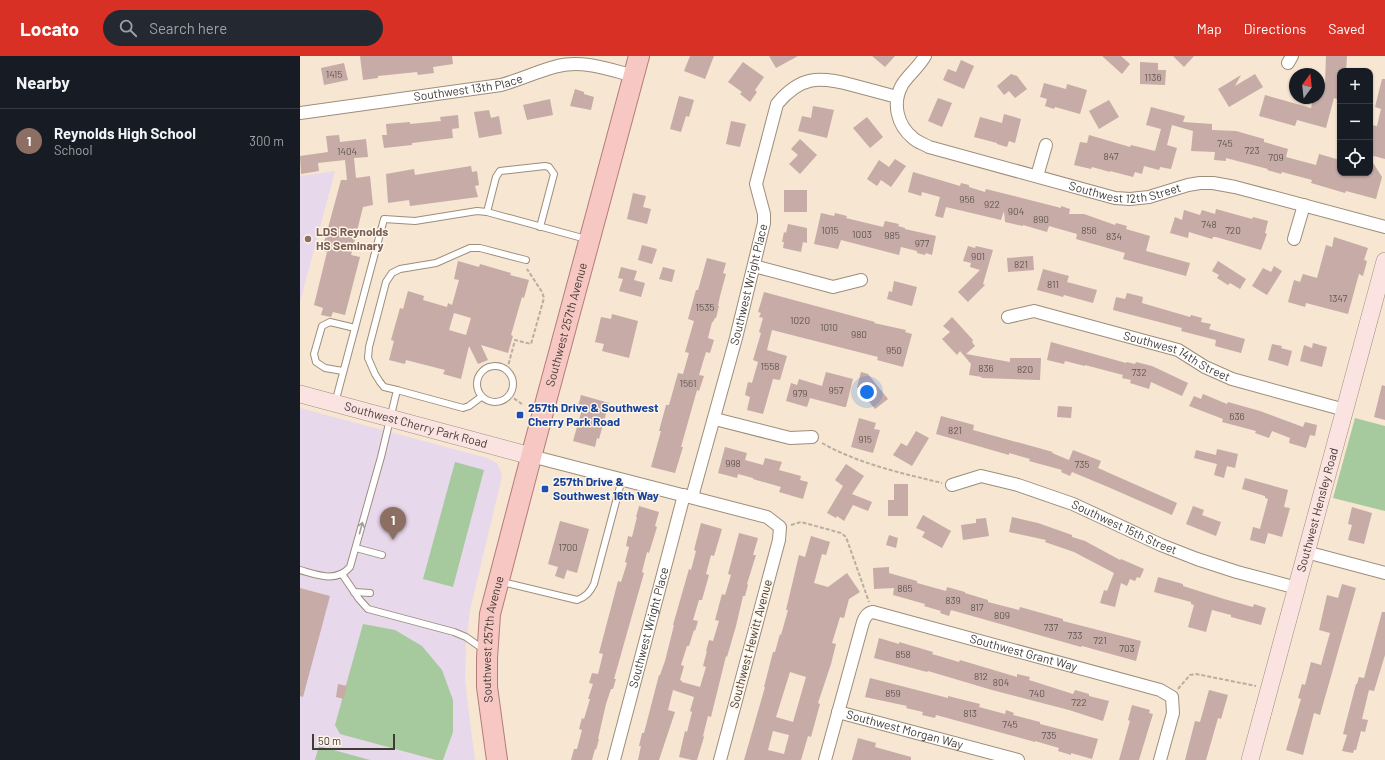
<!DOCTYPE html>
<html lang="en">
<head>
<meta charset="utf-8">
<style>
  :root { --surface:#171b24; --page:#242831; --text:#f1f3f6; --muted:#9ea1a6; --line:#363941; --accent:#d93025 }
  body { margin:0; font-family:Barlow,sans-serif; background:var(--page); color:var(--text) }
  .controls { position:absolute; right:12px; top:12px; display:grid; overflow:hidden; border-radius:8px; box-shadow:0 1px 3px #0004 }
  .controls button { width:36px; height:36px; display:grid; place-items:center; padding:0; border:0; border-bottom:1px solid var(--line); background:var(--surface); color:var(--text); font:20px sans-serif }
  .compass { position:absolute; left:989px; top:12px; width:36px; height:36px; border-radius:50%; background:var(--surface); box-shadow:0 1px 3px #0004; rotate:15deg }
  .scale { position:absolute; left:12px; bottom:10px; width:83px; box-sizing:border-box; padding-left:4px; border:2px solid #423b34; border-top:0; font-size:11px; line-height:14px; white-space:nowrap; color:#423b34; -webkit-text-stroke:3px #fef4e8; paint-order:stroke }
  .you { position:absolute; left:567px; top:336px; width:14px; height:14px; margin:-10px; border:3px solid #fff; border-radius:50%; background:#1a73e8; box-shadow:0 0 0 6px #1a73e833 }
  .badge { display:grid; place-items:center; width:26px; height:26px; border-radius:50%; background:var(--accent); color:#fff; font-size:13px; font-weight:700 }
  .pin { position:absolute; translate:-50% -33px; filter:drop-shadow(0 1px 2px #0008) }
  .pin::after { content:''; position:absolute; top:21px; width:14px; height:12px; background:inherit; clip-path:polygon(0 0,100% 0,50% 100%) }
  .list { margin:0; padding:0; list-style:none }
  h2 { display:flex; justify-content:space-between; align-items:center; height:52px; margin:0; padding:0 16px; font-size:17px }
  h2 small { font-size:13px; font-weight:400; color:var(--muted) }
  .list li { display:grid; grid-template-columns:26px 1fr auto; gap:12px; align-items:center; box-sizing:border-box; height:64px; padding:0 16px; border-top:1px solid var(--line) }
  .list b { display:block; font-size:15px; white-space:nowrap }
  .list p { margin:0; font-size:13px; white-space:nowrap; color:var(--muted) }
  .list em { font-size:13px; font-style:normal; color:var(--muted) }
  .icon { flex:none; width:22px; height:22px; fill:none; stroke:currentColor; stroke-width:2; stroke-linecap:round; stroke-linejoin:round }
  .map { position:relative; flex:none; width:1085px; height:704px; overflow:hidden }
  header { display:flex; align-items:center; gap:24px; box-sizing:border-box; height:56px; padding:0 20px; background:var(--accent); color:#fff }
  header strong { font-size:19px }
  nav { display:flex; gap:22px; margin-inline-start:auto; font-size:14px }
  .search { width:280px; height:36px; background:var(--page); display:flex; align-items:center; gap:10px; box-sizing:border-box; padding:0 14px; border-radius:22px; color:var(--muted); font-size:15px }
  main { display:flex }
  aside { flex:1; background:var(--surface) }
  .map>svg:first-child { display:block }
  .education { fill:#e8d8eb }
  .green { fill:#a6c99d }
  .building { fill:#c6aba7; fill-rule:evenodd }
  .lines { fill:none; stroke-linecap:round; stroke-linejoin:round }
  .lane-casing { stroke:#9d8e7b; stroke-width:8 }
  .street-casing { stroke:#9d8e7b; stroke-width:14 }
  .secondary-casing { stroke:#9d8e7b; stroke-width:18 }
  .primary-casing { stroke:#b47d78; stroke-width:22 }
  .path { stroke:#bbae9e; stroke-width:2; stroke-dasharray:4 2; stroke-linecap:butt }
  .lane { stroke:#fff; stroke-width:6 }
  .street { stroke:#fff; stroke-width:12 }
  .secondary { stroke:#fbe3e1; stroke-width:17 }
  .primary { stroke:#f7c7c4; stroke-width:20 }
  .oneway { stroke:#a09d9a }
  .education-dot { fill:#8d6e63; stroke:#fef4e8; stroke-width:1.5 }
  .transit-dot { fill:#1a4fb4; stroke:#fef4e8; stroke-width:1.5 }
  .labels { text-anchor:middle; stroke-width:3; stroke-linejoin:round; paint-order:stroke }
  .number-label { font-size:10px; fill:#635751 }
  .street-label { font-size:12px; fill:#423b34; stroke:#fef4e8 }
  .education-label { font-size:12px; font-weight:bold; fill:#785e54; stroke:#fef4e8; text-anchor:start }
  .transit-label { font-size:12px; font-weight:bold; fill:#164399; stroke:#fef4e8; text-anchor:start }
</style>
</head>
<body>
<header>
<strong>Locato</strong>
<div class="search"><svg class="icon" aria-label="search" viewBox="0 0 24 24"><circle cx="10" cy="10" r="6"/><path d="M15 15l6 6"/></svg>Search here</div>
<nav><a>Map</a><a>Directions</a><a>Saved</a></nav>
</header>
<main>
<aside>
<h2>Nearby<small></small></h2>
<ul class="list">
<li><span class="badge" style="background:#8d6e63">1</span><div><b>Reynolds High School</b><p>School</p></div><em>300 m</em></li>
</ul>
</aside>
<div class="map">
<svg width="1085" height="704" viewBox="0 0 1085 704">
  <rect width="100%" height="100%" fill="#f6e6d2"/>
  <g class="education">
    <polygon points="35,115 0,246 0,120"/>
    <polygon points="0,352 187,402 197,407 200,414 202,419 200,429 170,554 166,588 165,623 169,658 175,704 0,704"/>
  </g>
  <g class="green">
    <polygon points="1055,362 1085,370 1085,455 1033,442"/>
    <polygon points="155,406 184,414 153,531 123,523"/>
    <polygon points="63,568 95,574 122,590 142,614 153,644 153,676 143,704 136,704 40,678 35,669"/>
    <polygon points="19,690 70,704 15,704"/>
  </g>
  <g class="building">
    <polygon points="60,0 152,0 153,8 133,11 134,17 118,19 117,16 78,20 78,22 63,24"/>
    <polygon points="390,0 414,0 405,23 384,15"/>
    <polygon points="469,0 498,0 476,12"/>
    <polygon points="572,0 595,0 585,11"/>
    <polygon points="802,0 821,0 830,8 822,18"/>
    <polygon points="873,0 894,0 884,11"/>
    <polygon points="1026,0 1047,0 1046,15 1040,15 1040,44 1034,42 1026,72 997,64 995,70 959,60 965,39 1011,52 1013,42 1019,42 1019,27 1025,28"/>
    <polygon points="661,4 674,10 664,33 643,24 648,13 656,16"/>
    <polygon points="443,6 464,21 455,34 457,36 450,46 440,38 442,36 428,26"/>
    <polygon points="840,6 858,7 858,14 866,14 865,29 840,28"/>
    <polygon points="44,7 48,24 24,29 21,12"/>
    <polygon points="711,18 717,20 727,33 715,42 709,35 704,39 697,30"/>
    <polygon points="955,18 963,31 929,51 918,33 941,19 935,30"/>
    <polygon points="1082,23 1085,23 1085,103 1070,99 1070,74 1071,69 1077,70 1081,53 1075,51"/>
    <polygon points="744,27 766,33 767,28 787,34 780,58 755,51 754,53 745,50 747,43 740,41"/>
    <polygon points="275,33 284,36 284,38 294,41 291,54 270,50"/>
    <polygon points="379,40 394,44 389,61 386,60 381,76 370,73"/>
    <polygon points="638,42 652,47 642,71 628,65"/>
    <polygon points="250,43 253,59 227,64 223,49"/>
    <polygon points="809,44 819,61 799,73 789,55"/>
    <polygon points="513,50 534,54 527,82 498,75 502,60 511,62"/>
    <polygon points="851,51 885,60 883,66 912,68 912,74 936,75 964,83 964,86 988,93 986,101 1016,109 1019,98 1040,104 1040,117 1070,117 1070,102 1082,121 1076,143 1046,135 1045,137 1011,127 1012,124 982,116 981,118 967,114 968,113 926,102 926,105 914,104 915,96 891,95 893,75 872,69 867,89 877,92 871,113 860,111 859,114 844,110 842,118 835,116 833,121 810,115 810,116 792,111 791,113 774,109 780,86 787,87 789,79 830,91 831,89 855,95 861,73 846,69"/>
    <polygon points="189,54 191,62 199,60 202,78 179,82 174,56"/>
    <polygon points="704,58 721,63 715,87 709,85 707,91 697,88 697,87 674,81 680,61 702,67"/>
    <polygon points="158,59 159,72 152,73 153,82 112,87 112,89 84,92 82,79 87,79 86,68 110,66 110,68 141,65 140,61"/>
    <polygon points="567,61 583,81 570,92 553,72"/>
    <polygon points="431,65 446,68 440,91 426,88"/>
    <polygon points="39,79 40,86 66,83 68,101 54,102 56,122 70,120 73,149 63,151 51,199 60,201 45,259 33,256 31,261 21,259 23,252 14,249 27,196 22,194 41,124 47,124 45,104 18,107 19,115 1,118 0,100 28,96 26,80"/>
    <polygon points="500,83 517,99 500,118 489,108 498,99 491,93"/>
    <polygon points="595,103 606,110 591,131 581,124 577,130 567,123 579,104 589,111"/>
    <polygon points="171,110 172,116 177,115 179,129 175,130 178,141 110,150 109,144 88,147 86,118 114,113 115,119"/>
    <polygon points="613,116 660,130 661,127 669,129 669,131 685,136 686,133 761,152 761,150 770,153 769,158 784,158 815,169 816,167 827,170 826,173 850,180 846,195 890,207 886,220 823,203 825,197 776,183 777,178 749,170 747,176 723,169 723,170 705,166 704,155 701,164 646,151 643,162 635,160 640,141 622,136 621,140 608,136"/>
    <rect x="484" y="134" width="23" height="22"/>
    <polygon points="333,137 346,140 343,151 351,153 347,168 327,163"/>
    <polygon points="916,153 952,163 953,161 968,165 965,177 967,178 961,194 916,181 913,181 912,183 889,176 888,182 870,177 875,161 882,164 884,154 900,159 902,154 915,158"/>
    <polygon points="521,157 534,160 535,157 547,160 546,162 583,171 585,165 599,168 598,170 605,172 605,173 636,180 632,199 626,197 625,199 617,197 617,195 601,191 599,199 541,184 538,193 514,188"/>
    <polygon points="488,168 507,172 507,187 503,186 501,196 483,192 484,186 482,186 484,176 486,177"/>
    <polygon points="1034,181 1068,192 1064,204 1067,205 1063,220 1059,218 1048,258 1006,247 1005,251 988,246 994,224 1000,226 1003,218 1017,222 1026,189 1032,191"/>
    <polygon points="342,189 357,193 352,208 338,204"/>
    <polygon points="668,190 675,192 676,190 693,194 683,228 685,229 668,246 658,236 680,214 670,211 671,207 663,205"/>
    <polygon points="733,200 734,214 708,216 707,202"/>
    <polygon points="407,202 426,207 423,217 426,218 420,240 418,250 419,250 416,262 415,262 413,266 412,266 408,282 414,284 410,297 406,296 399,319 404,320 399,335 397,334 381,391 383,391 375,417 351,411 361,375 359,375 366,349 369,349 378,317 383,318 389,297 385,296 394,265 388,263 396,234 398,234"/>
    <path d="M158 205 179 211 180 208 211 217 210 219 229 224 224 242 222 241 211 279 213 280 208 297 181 289 188 304 178 308 169 290 161 323 143 318 145 314 106 304 105 308 89 304 94 285 91 284 100 252 103 253 108 235 124 240 123 244 147 251 148 247 152 249 159 224 154 223ZM154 257 171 262 166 279 149 274Z"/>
    <polygon points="918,205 946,223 940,233 930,227 928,229 917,222 919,219 912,215"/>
    <polygon points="974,210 982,215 967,239 952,230 963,212 971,216"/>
    <polygon points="321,211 337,215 334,224 345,227 341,241 319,235 323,223 318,222"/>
    <polygon points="363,211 375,214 372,226 359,223"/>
    <polygon points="743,213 769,220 767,226 797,234 793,247 764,239 763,241 756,239 737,234"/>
    <polygon points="594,225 617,231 612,250 587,243 589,235 592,236"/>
    <polygon points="464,236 575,266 574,267 606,274 605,276 612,278 603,311 577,304 578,301 472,274 467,294 487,300 480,324 473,323 463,358 447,354 450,341 445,339 448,326 452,327 458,306 453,304 461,277 459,276 463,262 459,261 461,257 458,256"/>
    <polygon points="827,237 843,241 842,247 890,261 891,259 902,262 901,266 911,268 909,273 945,283 941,297 915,290 916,284 881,275 882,272 813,254 816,241 825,243"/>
    <polygon points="312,258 338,265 329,302 302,295 304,288 295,286 301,261 311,263"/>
    <polygon points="652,261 673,284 672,286 675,290 666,298 710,306 710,302 741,302 740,324 681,322 682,321 669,319 671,308 660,295 657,299 642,283 650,276 643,270"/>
    <polygon points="751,286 826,307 827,306 835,308 836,306 852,310 888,327 882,340 851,326 849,333 830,327 831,324 822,322 823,319 785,309 785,310 765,305 764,308 747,304"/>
    <polygon points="1013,287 1027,291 1022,311 1000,305 1004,289 1012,292"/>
    <polygon points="972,288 982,290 981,292 992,295 988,310 968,304"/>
    <polygon points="526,316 553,323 546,351 544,351 510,342 507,351 486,345 491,327 497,329 499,323 522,330"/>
    <polygon points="561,316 568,318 588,343 575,353 557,331"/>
    <polygon points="1082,329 1085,330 1085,364 1074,361"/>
    <polygon points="903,338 927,348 928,346 960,355 1003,371 1005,366 1017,369 1015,380 1010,379 1006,392 989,387 990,382 972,375 969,382 955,377 956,375 922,366 923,363 889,350 894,340 901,343"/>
    <polygon points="281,339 309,347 299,383 297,382 295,391 273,385 281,357 277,355"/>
    <polygon points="758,350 772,351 771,362 757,361"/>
    <polygon points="641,360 674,369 673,374 753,396 752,397 769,404 773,394 801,405 798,412 877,447 872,459 808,431 772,416 770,420 761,416 762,414 729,405 730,403 709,397 709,399 636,378"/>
    <polygon points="559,362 576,367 574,373 580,374 573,397 551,391"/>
    <polygon points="616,375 629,382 612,410 593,399 601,387 607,390"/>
    <polygon points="425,391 447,397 445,404 463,409 465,402 482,406 479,414 501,420 500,424 508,426 503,443 479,436 481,431 453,423 453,422 438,418 437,422 418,417"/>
    <polygon points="917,393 938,398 935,412 927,410 924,422 914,419 917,408 894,402 896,394 916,399"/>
    <polygon points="546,408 564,420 552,438 572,446 568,455 553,449 544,465 537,460 536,462 527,457 543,430 535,424"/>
    <polygon points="945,422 988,434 984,451 990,452 982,481 968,477 965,488 950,484 953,471 960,473 968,443 965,442 965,440 942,433"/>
    <polygon points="594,428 608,428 608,460 588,460 588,444 594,444"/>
    <polygon points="339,450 359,456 355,470 357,471 349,497 347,496 342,516 344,517 314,623 316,623 313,633 311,633 306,648 298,683 299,683 296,694 295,693 292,704 271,704 274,693 277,693 282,674 279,673 282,662 284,663 290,643 288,643 293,628 289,627 292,617 298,618 303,598 299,597 318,525 321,526 327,507 325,506 329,491 326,490 328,480 332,481 337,461 336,461"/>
    <polygon points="893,450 904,454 902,459 921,466 916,480 886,468"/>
    <polygon points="1052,451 1072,457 1064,488 1048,484 1052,469 1048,468"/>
    <polygon points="623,459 651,475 642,492 622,481 625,476 616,472"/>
    <polygon points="712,461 738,467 772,479 772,481 785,485 820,504 821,503 844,513 840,522 837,521 835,525 830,523 827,530 821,527 815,551 800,547 804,534 807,535 814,517 774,496 745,486 746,484 709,476"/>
    <polygon points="686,462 689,480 663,484 661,469 676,467 676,463"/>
    <polygon points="260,465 289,473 277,517 267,514 264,523 255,520 258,511 248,508"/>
    <polygon points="401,467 422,473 414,500 411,499 406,518 409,519 402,544 399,544 393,564 398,565 395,575 394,574 389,590 387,590 381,609 384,610 380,624 382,625 382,626 400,631 406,611 403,610 407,595 406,595 409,584 413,585 419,565 415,564 422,538 425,539 431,519 428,518 439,477 458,482 453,499 456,499 447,528 448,529 445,540 443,540 436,570 427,601 426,600 411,661 408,660 403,680 404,681 397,704 392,704 379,701 385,675 387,676 392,656 390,655 394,641 373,634 368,654 375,656 359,704 338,704 341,690 339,690 342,677 344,677 359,619 360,619 365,605 374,569 373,569 389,513 391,514 396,495 394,494"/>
    <polygon points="589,479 598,482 596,492 586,489"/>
    <path d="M511 480 530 486 526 499 522 498 514 527 528 531 547 517 560 536 549 543 544 562 540 561 532 587 536 588 531 608 518 647 520 648 511 681 508 680 501 704H444L465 631H464L473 596H475L480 578 481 579 488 554H486L499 499 505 501ZM490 616 506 621 493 666 476 661ZM473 675 489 679 484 698 468 694Z"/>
    <polygon points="589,511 589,517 617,525 617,527 646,535 647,531 665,536 665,537 688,544 688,546 719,554 720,551 763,563 763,565 841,585 836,605 782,590 781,591 651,554 649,560 640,557 641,555 624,550 625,548 593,539 594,532 574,533 573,512"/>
    <polygon points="858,521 883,528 883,530 924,543 953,551 954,548 966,552 961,569 931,561 931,559 912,554 906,576 888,571 894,549 891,548 891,546 854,536"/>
    <polygon points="1042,528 1056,532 1020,659 1014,657 1003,699 986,694 1001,643 998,642 1002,628 1005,629 1011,606 1021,609 1030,577 1019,574 1027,539 1038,542"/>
    <polygon points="0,532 30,540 3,641 0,640"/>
    <polygon points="1082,556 1085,556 1085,599 1074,635 1069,634 1062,663 1068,664 1065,676 1061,675 1056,694 1054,694 1053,697 1042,695 1047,679 1043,678 1056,628 1057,628 1059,621 1064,622"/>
    <polygon points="579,582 599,588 599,586 633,596 632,598 659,606 660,604 717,621 717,618 730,621 729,624 773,638 775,634 789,638 789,640 809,645 803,665 769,654 692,634 628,615 627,616 574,602"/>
    <polygon points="570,622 648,642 648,640 680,648 679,651 705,658 706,654 714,657 713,659 740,666 740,668 798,683 792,703 771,697 771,699 758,695 759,692 735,685 735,686 636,659 635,662 622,659 623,656 606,652 607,650 565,641"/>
    <polygon points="38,628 47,630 44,643 36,641"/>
    <polygon points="909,634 928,639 921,663 918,662 906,704 885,704 895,665 900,666"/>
    <polygon points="832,649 850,654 849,657 853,658 839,704 819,704 830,665 828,664"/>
    <polygon points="558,682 576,687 575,691 611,701 611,704 552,704"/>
  </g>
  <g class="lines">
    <defs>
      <g id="lane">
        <polyline points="187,156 196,121 200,115 245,110 249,111 254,118 240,171"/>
        <circle cx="195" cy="328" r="18"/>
        <polyline points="43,315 25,312 16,306 14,298 22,270 30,266 55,272"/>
        <polyline points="97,334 84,331 80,326 75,318 68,302 69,291 86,226 92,217 100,213 136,207 170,192 180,192 226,204"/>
        <polyline points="35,347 84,163 115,165 177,155 187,156 286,183"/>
        <polyline points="56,492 82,499"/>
        <path d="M0 514C18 519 36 527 50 511L81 401 97 334 163 352 169 350 181 341"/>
        <polyline points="42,518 59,543 68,553 154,576 166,581 183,593"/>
        <path d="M202 526 277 544C286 541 290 536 294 528L322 423"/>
        <polyline points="54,536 70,537"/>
      </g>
      <g id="street">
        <path id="s1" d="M625 0C619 11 608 19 602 29 592 47 597 69 613 82 617 86 624 88 629 91L815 142 830 143 849 141 888 129 900 127H913L935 131 1085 171"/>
        <polyline points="988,7 992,0"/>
        <path id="s2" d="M0 57 201 29C219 24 236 16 254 11 281 3 308 13 334 20"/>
        <polyline points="737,120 746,89"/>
        <polyline points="994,183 1004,149"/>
        <polyline points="454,210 533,231 561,224"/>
        <path id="s3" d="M708 261 734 255 878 294 905 311 932 323 1045 354"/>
        <polyline points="415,363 490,382 512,381"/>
        <polyline points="231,400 467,461 480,471 479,484 420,704"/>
        <path id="s4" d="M652 429 681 420 718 429 773 448 861 489 897 503 937 516 997 532"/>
        <path id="s5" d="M392 441 436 282 464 167V158L456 128 477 48C500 20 519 20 552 29 567 33 582 37 597 41"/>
        <polyline points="1006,496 1085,517"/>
        <path id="s6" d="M538 656 718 704"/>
        <path id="s7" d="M314 704 384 439"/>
        <path id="s8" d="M525 704 563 566C565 561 567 557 573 556L860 634 872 641 873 657 860 704"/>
      </g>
      <g id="secondary">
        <path id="s9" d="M0 338 231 400"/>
        <path id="s10" d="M950 704 1085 205"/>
      </g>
      <g id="primary">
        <path id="s11" d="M197 704 187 631V602L190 558 235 386 339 0"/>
      </g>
    </defs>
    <use href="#lane" class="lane-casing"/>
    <use href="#street" class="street-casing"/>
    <use href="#secondary" class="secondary-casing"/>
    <use href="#primary" class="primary-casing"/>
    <g class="path">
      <polyline points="207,314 215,284 231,288 244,242 242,236 227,213"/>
      <polyline points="209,339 222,348"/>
      <path d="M522 387C559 408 601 417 642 427"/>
      <polyline points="491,469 501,466 541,477 546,481 569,546"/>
      <polyline points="878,633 890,619 896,618 956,630"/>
    </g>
    <use href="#lane" class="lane"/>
    <use href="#street" class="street"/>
    <use href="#secondary" class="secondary"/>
    <use href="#primary" class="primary"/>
  </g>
  <defs><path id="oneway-shaft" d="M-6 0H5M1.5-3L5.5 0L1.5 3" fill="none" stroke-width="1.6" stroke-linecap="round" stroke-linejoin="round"/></defs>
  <use class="oneway" href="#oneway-shaft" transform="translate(61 472) rotate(-75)"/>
  <circle class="education-dot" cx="8" cy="183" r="4"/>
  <g class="transit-dot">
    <rect x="216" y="355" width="8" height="8" rx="2"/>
    <rect x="241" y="429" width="8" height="8" rx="2"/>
  </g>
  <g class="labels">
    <g class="number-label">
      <text x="34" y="22">1415</text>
      <text x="853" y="25">1136</text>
      <text x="925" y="91">745</text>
      <text x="952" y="98">723</text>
      <text x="47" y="99">1404</text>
      <text x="811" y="104">847</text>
      <text x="976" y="105">709</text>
      <text x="667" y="147">956</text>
      <text x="692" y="152">922</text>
      <text x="716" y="159">904</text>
      <text x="741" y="167">890</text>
      <text x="909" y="172">748</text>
      <text x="530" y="178">1015</text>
      <text x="789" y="178">856</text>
      <text x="933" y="178">720</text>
      <text x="562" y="182">1003</text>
      <text x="592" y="183">985</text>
      <text x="814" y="184">834</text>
      <text x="622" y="191">977</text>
      <text x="678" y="204">901</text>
      <text x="721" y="212">821</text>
      <text x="753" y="232">811</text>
      <text x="1038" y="246">1347</text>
      <text x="405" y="255">1535</text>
      <text x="500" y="268">1020</text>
      <text x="529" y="275">1010</text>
      <text x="559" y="282">980</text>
      <text x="594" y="298">950</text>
      <text x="470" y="314">1558</text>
      <text x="686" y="316">836</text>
      <text x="725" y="317">820</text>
      <text x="839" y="320">732</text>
      <text x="388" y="331">1561</text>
      <text x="536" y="338">957</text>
      <text x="500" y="341">979</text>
      <text x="937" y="364">636</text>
      <text x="655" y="378">821</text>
      <text x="565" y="387">915</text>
      <text x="433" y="411">998</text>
      <text x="782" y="412">735</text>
      <text x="268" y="495">1700</text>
      <text x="605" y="536">865</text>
      <text x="653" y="548">839</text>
      <text x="677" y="555">817</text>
      <text x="702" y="563">809</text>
      <text x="751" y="575">737</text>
      <text x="775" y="583">733</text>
      <text x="800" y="588">721</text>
      <text x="827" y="596">703</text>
      <text x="603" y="602">858</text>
      <text x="681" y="624">812</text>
      <text x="701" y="630">804</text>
      <text x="593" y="641">859</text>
      <text x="737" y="641">740</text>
      <text x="779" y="650">722</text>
      <text x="670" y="661">813</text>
      <text x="710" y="672">745</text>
      <text x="749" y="683">735</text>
    </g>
    <g class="street-label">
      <text dy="4" stroke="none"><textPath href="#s2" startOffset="170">Southwest 13th Place</textPath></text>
      <text dy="4" stroke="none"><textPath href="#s1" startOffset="317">Southwest 12th Street</textPath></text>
      <text dy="4" stroke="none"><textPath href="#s5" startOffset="220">Southwest Wright Place</textPath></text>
      <text dy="4" stroke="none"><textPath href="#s11" startOffset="446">Southwest 257th Avenue</textPath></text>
      <text dy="4" stroke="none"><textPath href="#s3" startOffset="177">Southwest 14th Street</textPath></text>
      <text dy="4" stroke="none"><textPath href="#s9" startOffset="120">Southwest Cherry Park Road</textPath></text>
      <text dy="4" stroke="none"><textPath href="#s10" startOffset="259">Southwest Hensley Road</textPath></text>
      <text dy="4" stroke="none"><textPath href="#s4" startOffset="183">Southwest 15th Street</textPath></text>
      <text dy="4" stroke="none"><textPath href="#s7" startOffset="137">Southwest Wright Place</textPath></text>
      <text dy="4" stroke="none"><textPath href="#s11" startOffset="122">Southwest 257th Avenue</textPath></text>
      <text transform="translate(451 588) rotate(-75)" y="4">Southwest Hewitt Avenue</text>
      <text dy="4" stroke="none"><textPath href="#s8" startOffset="314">Southwest Grant Way</textPath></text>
      <text dy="4" stroke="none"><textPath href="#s6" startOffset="69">Southwest Morgan Way</textPath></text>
    </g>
    <g class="education-label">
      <text x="16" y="180">LDS Reynolds<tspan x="16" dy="14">HS Seminary</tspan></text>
    </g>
    <g class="transit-label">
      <text x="228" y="356">257th Drive &amp; Southwest<tspan x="228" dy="14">Cherry Park Road</tspan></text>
      <text x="253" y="430">257th Drive &amp;<tspan x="253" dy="14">Southwest 16th Way</tspan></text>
    </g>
  </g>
</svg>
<div class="controls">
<button>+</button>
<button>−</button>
<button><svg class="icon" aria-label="locate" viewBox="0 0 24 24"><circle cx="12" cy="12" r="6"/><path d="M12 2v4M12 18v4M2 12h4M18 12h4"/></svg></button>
</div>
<svg class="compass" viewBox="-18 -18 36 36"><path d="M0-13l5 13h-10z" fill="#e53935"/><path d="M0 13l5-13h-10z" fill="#9ea1a6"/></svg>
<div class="scale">50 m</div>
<div class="you"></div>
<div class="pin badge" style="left:93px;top:484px;background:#8d6e63">1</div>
</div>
</main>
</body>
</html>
